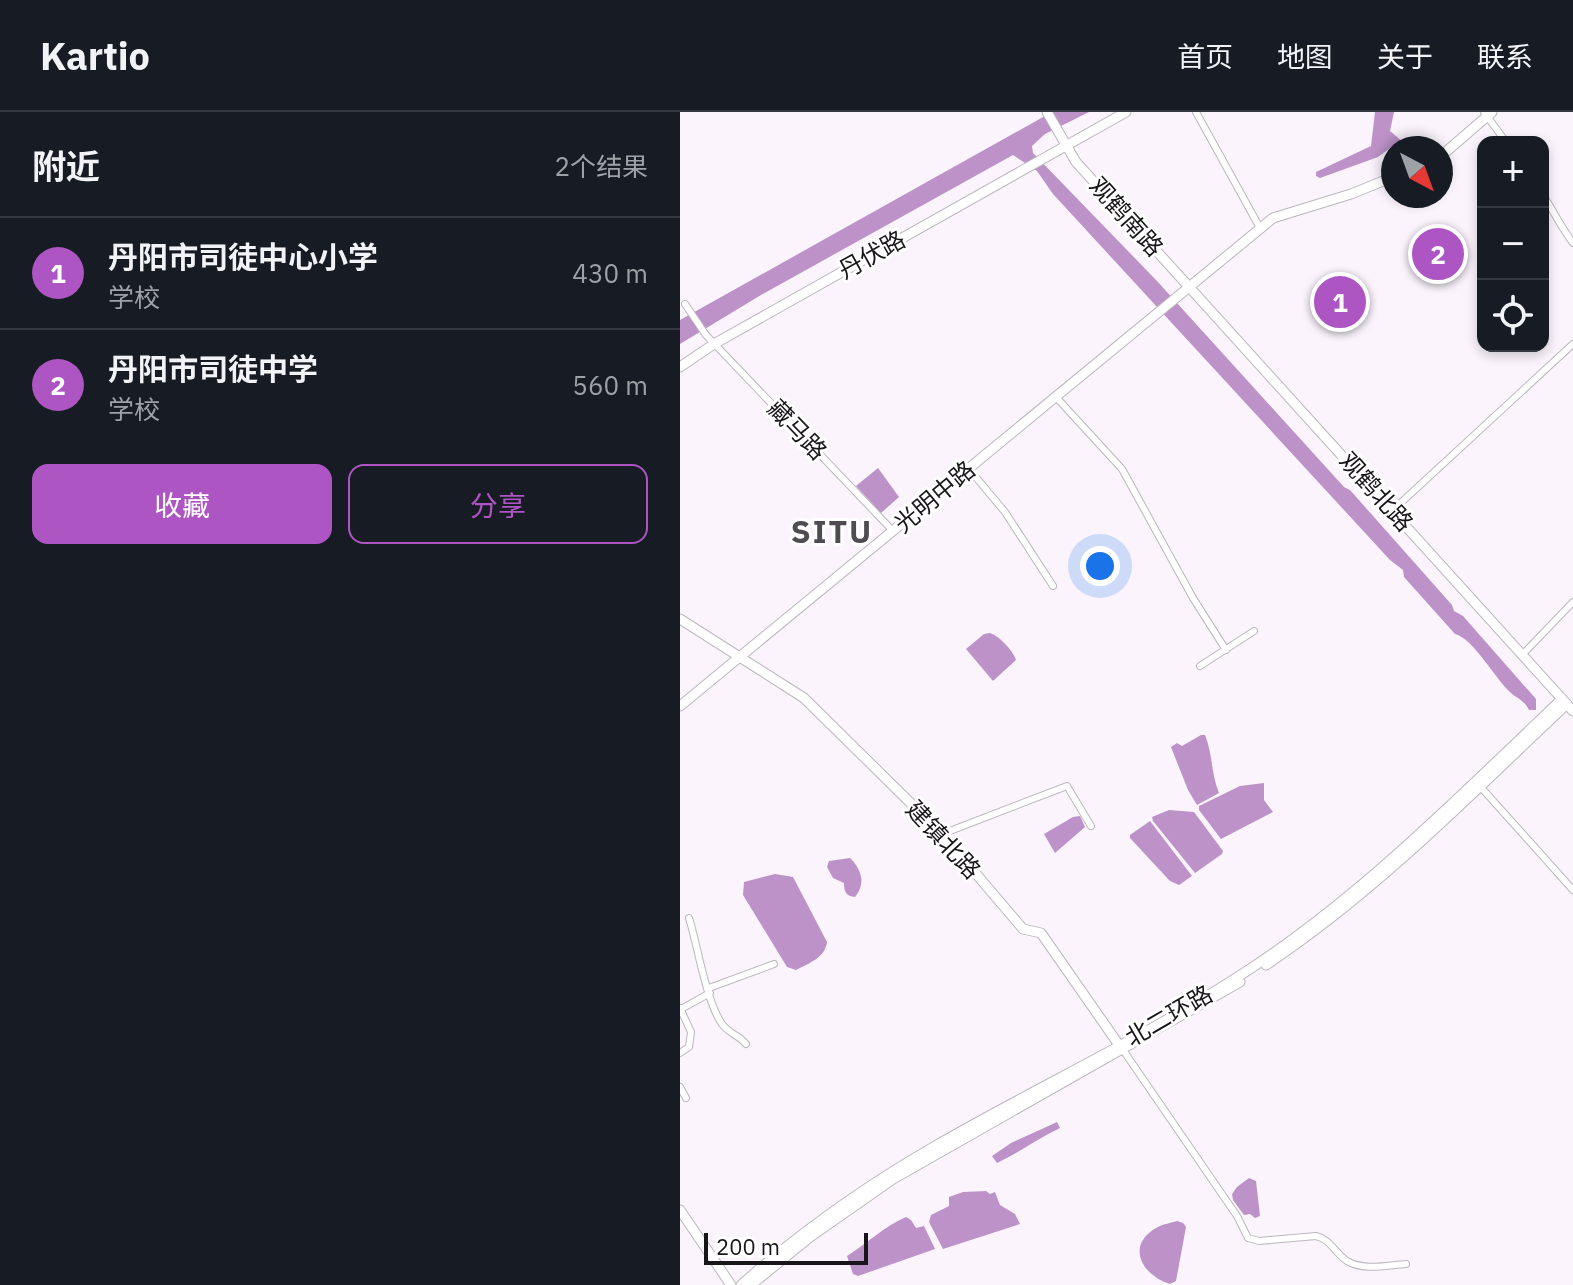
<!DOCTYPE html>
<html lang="zh">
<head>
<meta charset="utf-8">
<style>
  :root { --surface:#171b24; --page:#242831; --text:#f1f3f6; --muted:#9ea1a6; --line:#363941; --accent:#ad55c3 }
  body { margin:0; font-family:"IBM Plex Sans","Noto Sans SC",sans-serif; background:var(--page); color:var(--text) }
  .controls { position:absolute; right:24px; top:24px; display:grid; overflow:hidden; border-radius:16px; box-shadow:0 4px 12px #0003 }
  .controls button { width:72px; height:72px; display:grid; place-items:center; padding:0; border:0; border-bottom:2px solid var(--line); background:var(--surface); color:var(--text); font:40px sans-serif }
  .compass { position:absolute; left:701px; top:24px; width:72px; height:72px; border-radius:50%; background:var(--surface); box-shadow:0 4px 12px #0003; rotate:139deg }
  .scale { position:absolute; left:24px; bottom:20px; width:164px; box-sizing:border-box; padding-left:8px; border:4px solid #191619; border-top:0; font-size:22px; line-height:28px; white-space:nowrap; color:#191619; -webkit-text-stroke:6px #fff; paint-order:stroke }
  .you { position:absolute; left:420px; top:454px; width:28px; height:28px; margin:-20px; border:6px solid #fff; border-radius:50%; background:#1a73e8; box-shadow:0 0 0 12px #1a73e833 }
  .badge { display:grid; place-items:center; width:52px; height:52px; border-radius:50%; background:var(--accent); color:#fff; font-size:26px; font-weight:700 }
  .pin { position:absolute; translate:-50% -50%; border:4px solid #fff; box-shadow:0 2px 8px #0006 }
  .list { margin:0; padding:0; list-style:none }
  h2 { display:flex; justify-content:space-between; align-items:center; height:104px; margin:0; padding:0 32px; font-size:34px }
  h2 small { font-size:26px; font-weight:400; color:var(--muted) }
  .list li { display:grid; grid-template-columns:52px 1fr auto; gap:24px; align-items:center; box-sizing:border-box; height:112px; padding:0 32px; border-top:2px solid var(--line) }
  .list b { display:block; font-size:30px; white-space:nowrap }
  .list p { margin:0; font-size:26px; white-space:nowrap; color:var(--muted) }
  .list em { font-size:26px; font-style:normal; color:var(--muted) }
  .actions { display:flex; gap:16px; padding:24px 32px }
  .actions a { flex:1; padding:18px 0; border:2px solid var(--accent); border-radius:16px; text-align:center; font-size:28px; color:var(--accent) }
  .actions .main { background:var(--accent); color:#fff }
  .icon { flex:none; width:44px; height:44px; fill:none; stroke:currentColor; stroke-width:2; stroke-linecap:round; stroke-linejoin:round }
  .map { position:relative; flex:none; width:893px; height:1173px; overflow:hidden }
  header { display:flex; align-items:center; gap:48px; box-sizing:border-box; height:112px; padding:0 40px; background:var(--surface); border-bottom:2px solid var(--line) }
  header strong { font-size:38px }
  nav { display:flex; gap:44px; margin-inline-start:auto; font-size:28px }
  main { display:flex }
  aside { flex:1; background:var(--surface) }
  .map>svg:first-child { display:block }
  .water { fill:#bd92c8 }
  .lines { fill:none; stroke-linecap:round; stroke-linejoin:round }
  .street-casing { stroke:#bcb6be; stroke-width:8 }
  .secondary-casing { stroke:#bcb6be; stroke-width:11 }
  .street { stroke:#fff; stroke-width:6 }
  .secondary { stroke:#fff; stroke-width:9 }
  .labels { text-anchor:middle; stroke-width:6; stroke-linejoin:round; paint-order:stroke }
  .street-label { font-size:24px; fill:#191619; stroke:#fff }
  .district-label { font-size:32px; font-weight:bold; letter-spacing:2px; fill:#504b52; stroke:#fff }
</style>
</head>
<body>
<header>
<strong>Kartio</strong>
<nav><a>首页</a><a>地图</a><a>关于</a><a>联系</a></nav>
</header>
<main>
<aside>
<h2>附近<small>2个结果</small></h2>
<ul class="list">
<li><span class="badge">1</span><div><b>丹阳市司徒中心小学</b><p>学校</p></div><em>430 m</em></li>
<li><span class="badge">2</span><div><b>丹阳市司徒中学</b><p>学校</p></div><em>560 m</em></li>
</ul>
<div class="actions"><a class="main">收藏</a><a>分享</a></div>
</aside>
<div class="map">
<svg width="893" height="1173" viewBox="0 0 893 1173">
  <rect width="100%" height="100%" fill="#fbf4fd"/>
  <g class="water">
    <path d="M372 0H409L365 22 352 34 353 41 477 169 664 375 670 378 772 493 774 499 783 504 856 587V598H849C845 589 838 587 831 581 815 567 794 527 775 522L724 465 723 458 710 448 373 82 357 59 333 43 81 183 0 232V208Z"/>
    <polygon points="695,0 714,0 710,19 723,30 724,36 713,34 698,45 640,66 636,64 636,60 691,34"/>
    <polygon points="198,356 219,385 201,401 176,374"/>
    <path d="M310 521C320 525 332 537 336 548L313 569 286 537 304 522Z"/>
    <path d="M521 623H525C533 643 531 662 539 681L517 693 508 678 491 635 497 631 502 634Z"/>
    <polygon points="584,671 584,688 593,700 541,727 519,698 519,694 560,674"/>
    <polygon points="489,698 514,700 543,739 542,742 515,761 473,709 472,705"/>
    <polygon points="400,704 405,715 375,741 364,722 393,705"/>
    <polygon points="470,709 512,764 499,773 490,769 450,726 450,723"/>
    <path d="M170 746C182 758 186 772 175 785 166 784 164 780 164 771L153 766 147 755 149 749Z"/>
    <path d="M95 762 113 765 147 830C145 846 129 851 116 858L107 855 63 783 64 770Z"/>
    <path d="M377 1010 380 1016C358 1026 339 1041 317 1051L312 1044 331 1031Z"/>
    <polygon points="569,1066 576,1069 580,1104 575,1106 570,1102 564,1103 553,1088 552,1082 557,1075"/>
    <polygon points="306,1079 310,1082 315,1080 320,1093 335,1102 340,1112 263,1137 249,1110 251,1103 269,1094 269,1085 283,1080"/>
    <path d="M226 1105 231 1108 236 1116 244 1114 255 1137 178 1164 173 1162 167 1144C188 1131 203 1115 226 1105Z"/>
    <path d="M497 1109 503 1111 506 1115 496 1169 490 1172C461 1163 445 1132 478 1115 483 1112 491 1111 497 1109Z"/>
  </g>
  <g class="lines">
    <defs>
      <g id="street">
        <polyline points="516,0 580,116"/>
        <polyline points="804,0 826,30"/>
        <path d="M863 83C874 100 881 115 893 131"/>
        <polyline points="5,192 26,223 213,419"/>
        <polyline points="376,285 442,357 513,486 546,538"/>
        <polyline points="289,357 325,400 373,474"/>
        <polyline points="713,398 893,232"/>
        <polyline points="843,542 893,490"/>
        <polyline points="520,554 574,519"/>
        <polyline points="798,672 893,778"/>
        <polyline points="262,722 387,674 411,714"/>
        <path d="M9 806C18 835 26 889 42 912 49 922 59 923 66 932"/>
        <polyline points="29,876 94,852"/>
        <polyline points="0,896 11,920 9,935 0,941"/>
        <polyline points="1,897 30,881"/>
        <path d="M443 938 557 1104 568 1126 579 1129 636 1124C650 1127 655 1141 667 1149 683 1159 708 1153 726 1152"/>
        <polyline points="0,975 6,986"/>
      </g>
      <g id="secondary">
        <polyline points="367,0 396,50 893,599"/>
        <polyline points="761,44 812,0"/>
        <polyline points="0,255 34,232 446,0"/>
        <polyline points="0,507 124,586 262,722 343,817 361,821 439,933"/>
        <polyline points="0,594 593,106 671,82 713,65"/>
        <path d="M586 853C697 779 790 683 887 592"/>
        <polyline points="0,1098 51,1173"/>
        <path d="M61 1173C121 1120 187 1073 257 1033 361 973 472 922 573 855 687 779 783 681 882 587"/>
        <polyline points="71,1173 130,1125 213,1067 560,870"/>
      </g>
    </defs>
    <use href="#street" class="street-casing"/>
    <use href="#secondary" class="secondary-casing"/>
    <use href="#street" class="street"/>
    <use href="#secondary" class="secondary"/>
  </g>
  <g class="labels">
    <g class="street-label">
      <text transform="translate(446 105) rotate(48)" y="8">观鹤南路</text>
      <text transform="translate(192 143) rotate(-29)" y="8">丹伏路</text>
      <text transform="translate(117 318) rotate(46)" y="8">藏马路</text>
      <text transform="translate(696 380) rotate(48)" y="8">观鹤北路</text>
      <text transform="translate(255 385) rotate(-40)" y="8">光明中路</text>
      <text transform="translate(263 728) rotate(47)" y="8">建镇北路</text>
      <text transform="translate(489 904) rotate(-30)" y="8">北二环路</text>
    </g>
    <g class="district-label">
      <text x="152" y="431">SITU</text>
    </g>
  </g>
</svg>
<div class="controls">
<button>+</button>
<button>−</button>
<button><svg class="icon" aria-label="locate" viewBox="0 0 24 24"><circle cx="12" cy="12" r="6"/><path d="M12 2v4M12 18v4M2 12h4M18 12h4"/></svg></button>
</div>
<svg class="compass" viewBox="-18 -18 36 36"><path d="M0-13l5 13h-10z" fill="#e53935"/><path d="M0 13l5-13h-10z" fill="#9ea1a6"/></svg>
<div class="scale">200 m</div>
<div class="you"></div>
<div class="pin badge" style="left:660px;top:190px">1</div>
<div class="pin badge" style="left:758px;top:142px">2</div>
</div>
</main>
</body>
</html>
